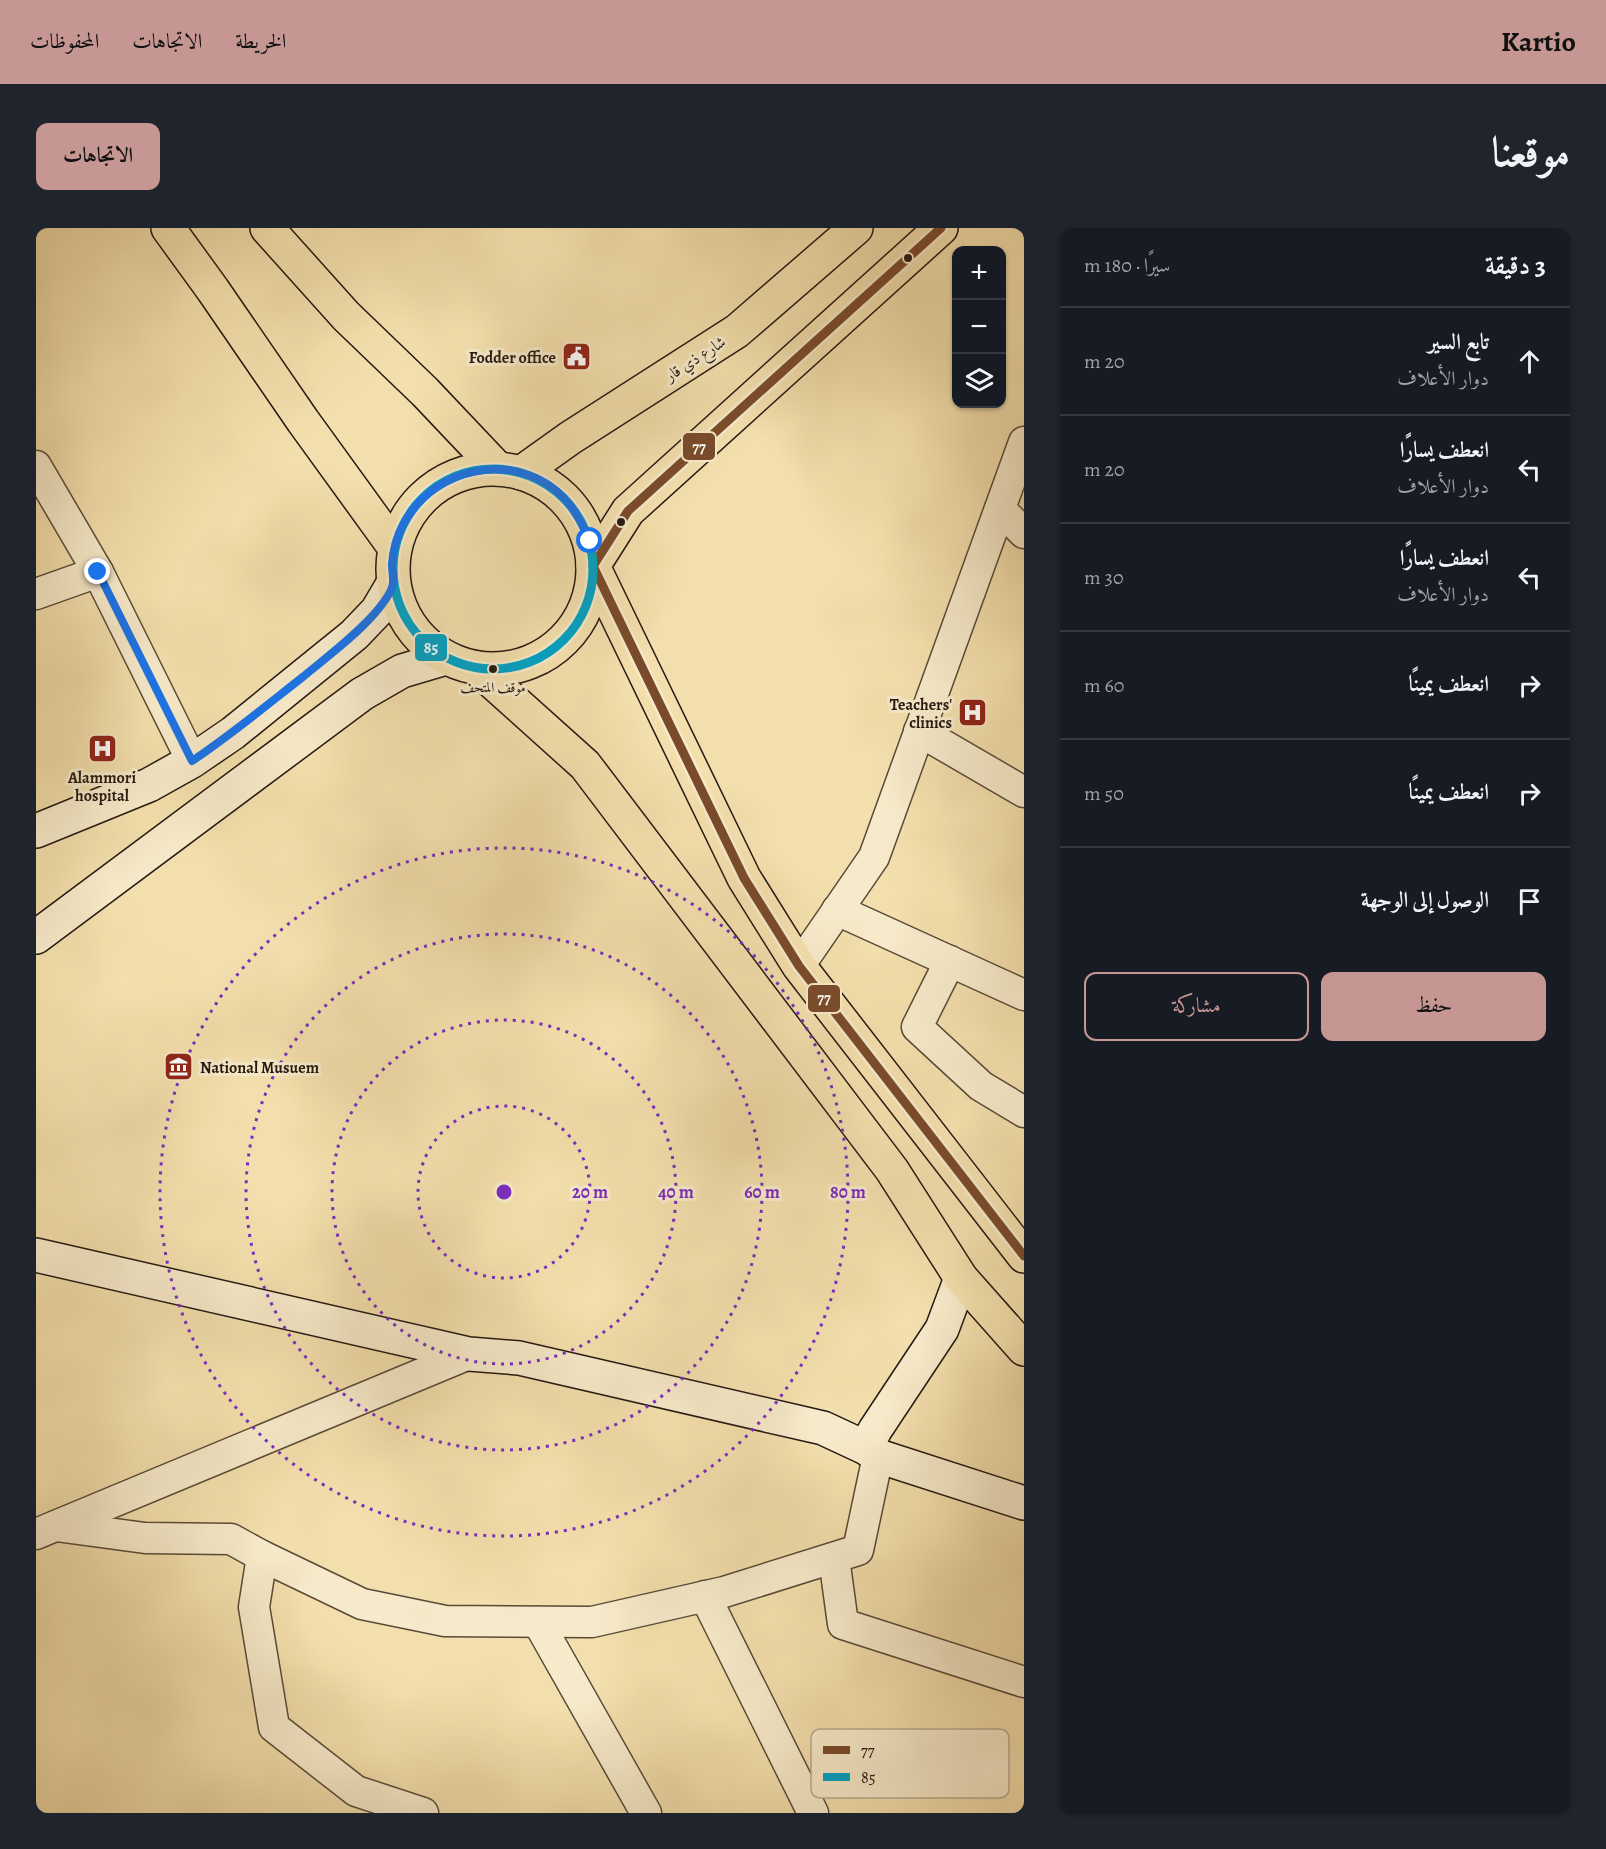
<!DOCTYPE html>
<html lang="ar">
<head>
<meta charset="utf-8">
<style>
  :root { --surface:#171b24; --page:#20242c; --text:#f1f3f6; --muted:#9ea1a6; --line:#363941; --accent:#c59692 }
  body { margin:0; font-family:Alegreya,Amiri,serif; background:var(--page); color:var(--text); direction:rtl }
  .controls { position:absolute; right:18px; top:18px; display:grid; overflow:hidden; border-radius:12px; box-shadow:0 2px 4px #0004 }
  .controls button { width:54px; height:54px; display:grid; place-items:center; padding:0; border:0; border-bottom:2px solid var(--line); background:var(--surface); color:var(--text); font:30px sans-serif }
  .stop { position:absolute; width:18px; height:18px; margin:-14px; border:4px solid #1a73e8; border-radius:50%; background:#fff }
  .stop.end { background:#1a73e8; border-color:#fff; box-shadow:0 2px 6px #0008 }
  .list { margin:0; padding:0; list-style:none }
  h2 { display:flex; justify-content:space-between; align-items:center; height:78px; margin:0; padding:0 24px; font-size:26px }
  h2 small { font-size:20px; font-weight:400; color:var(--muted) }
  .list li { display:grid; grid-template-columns:39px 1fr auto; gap:18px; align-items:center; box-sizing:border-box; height:108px; padding:0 24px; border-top:2px solid var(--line) }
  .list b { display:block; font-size:22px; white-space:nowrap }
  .list p { margin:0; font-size:20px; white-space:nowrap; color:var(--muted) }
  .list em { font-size:20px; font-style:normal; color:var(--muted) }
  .actions { display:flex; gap:12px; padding:18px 24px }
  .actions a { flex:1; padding:14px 0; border:2px solid var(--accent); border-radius:12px; text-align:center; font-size:21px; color:var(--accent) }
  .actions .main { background:var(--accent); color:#111 }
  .icon { flex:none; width:33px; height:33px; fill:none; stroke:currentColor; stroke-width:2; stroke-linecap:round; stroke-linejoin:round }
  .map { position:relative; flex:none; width:988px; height:1585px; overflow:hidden; direction:ltr; border-radius:12px }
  header { display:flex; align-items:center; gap:36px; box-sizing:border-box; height:84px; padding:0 30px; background:var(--accent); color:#111 }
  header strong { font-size:28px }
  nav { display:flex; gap:33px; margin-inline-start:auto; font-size:21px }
  .intro { display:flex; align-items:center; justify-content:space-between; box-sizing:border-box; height:144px; padding:0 36px }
  h1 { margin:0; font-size:42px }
  .button { padding:15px 27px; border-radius:12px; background:var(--accent); color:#111; font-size:21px; font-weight:700 }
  main { display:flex; gap:36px; padding:0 36px }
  aside { flex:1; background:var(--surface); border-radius:12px; box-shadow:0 2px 4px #0004 }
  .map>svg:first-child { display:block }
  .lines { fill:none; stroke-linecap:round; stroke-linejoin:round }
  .minor-casing { stroke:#584a38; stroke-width:33 }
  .secondary-casing { stroke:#241911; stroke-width:36 }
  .primary-casing { stroke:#241911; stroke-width:36 }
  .minor { stroke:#f7eaca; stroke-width:30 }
  .secondary { stroke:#f7eaca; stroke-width:33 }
  .primary { stroke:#f3dfad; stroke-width:33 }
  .bus-1-casing { stroke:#f7eaca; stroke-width:14 }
  .bus-2-casing { stroke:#f7eaca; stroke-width:14 }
  .bus-1 { stroke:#7a4b2a; stroke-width:9 }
  .bus-2 { stroke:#02a2c5; stroke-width:9 }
  .route { stroke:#1a73e8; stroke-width:8 }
  .ring { fill:none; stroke:#7b2cbf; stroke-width:3; stroke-dasharray:3 6 }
  .bus-dot { fill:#241911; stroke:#f7eaca; stroke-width:2 }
  .labels { text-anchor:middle; stroke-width:6; stroke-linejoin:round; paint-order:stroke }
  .bus-label { font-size:14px; fill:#241911; stroke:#f7eaca }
  .poi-label { font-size:16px; font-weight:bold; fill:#241911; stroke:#f7eaca; text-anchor:end }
  .street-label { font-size:16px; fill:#241911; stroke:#f7eaca }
  .key { fill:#f7eaca; stroke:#b8ab92; stroke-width:1.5 }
  .key-label { font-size:16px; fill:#241911 }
  .centre { fill:#7b2cbf; stroke:#f7eaca; stroke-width:3 }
  .ring-label { font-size:18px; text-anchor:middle; font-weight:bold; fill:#7b2cbf; stroke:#f7eaca; stroke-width:6; stroke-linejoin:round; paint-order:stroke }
  .line-badge { stroke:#f7eaca; stroke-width:2 }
  .badge-label { font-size:16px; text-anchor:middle; font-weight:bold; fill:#fff }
</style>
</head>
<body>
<header>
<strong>Kartio</strong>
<nav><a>الخريطة</a><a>الاتجاهات</a><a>المحفوظات</a></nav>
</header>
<div class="intro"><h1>موقعنا</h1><a class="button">الاتجاهات</a></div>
<main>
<aside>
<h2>3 دقيقة<small>سيرًا · 180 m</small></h2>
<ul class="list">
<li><svg class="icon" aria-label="ahead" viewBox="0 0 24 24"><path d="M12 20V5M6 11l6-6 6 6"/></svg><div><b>تابع السير</b><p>دوار الأعلاف</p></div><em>20 m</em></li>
<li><svg class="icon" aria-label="left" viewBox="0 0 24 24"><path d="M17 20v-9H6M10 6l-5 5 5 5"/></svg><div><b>انعطف يسارًا</b><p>دوار الأعلاف</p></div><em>20 m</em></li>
<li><svg class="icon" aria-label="left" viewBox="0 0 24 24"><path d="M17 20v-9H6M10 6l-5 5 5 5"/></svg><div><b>انعطف يسارًا</b><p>دوار الأعلاف</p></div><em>30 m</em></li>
<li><svg class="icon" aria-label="right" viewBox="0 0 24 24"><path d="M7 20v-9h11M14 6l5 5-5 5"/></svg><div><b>انعطف يمينًا</b></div><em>60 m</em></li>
<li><svg class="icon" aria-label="right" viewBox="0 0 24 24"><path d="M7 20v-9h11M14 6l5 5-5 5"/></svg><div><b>انعطف يمينًا</b></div><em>50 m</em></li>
<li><svg class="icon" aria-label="arrive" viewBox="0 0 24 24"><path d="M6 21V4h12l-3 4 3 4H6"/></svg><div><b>الوصول إلى الوجهة</b></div></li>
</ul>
<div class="actions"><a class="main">حفظ</a><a>مشاركة</a></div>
</aside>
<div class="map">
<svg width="988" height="1585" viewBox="0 0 988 1585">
  <rect width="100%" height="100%" fill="#f3dfad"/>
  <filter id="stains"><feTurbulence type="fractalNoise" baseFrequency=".00333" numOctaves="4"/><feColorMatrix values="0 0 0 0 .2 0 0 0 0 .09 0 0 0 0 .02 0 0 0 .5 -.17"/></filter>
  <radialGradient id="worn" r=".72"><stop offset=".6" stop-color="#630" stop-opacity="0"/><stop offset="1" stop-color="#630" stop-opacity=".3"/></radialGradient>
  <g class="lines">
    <defs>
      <g id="minor">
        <polyline points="0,238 62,344 156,533"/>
        <polyline points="964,281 988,305"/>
        <polyline points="0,366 62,344"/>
        <polyline points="883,503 988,564"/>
        <polyline points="801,682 988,767"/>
        <polyline points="914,733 881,799 945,858 988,884"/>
        <polyline points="763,738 838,629 988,214"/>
        <polyline points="20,1298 109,1310 195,1311 226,1328 326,1376 409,1393 556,1394 688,1364 822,1322 842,1228"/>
        <polyline points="0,1306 433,1126"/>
        <polyline points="226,1328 218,1379 238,1499 320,1563 387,1585"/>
        <polyline points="798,1330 807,1396 988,1454"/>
        <polyline points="669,1368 777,1585"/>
        <polyline points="502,1394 610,1585"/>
      </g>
      <g id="secondary">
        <polyline points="0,603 113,557 156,533 197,505 318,407 341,383 357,356"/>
        <polyline points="0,709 326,466 366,443 410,430"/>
        <polyline points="0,1027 433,1126 483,1130 787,1200 830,1220 842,1228 988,1275"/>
        <polyline points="830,1220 839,1202 906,1101 925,1050"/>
      </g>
      <g id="primary">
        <polyline points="132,0 177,62 267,193 359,320"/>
        <polyline points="231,0 310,88 389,164 462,241"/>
        <polyline points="905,0 592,283 557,338 708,650 763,738 988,1028"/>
        <circle cx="457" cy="341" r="100"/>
        <polyline points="485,245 534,210 701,103 820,0"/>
        <polyline points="441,440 549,537 856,942 925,1050 988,1121"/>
      </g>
    </defs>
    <use href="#minor" class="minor-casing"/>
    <use href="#secondary" class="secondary-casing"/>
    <use href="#primary" class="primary-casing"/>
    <use href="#minor" class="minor"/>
    <use href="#secondary" class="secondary"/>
    <use href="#primary" class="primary"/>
    <defs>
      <polyline id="bus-1" points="905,0 592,283 557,338 708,650 763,738 988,1028"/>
      <circle id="bus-2" cx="457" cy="341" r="100"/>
    </defs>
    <use href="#bus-1" class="bus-1-casing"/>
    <use href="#bus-2" class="bus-2-casing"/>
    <use href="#bus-1" class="bus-1"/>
    <use href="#bus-2" class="bus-2"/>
  </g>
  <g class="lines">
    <path class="route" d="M62 344 156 533C195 507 231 477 268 448 292 428 318 409 339 385 345 378 357 363 357 354 358 348 356 342 356 336 357 323 361 308 367 297 397 238 481 221 528 270 540 283 547 298 554 313"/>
  </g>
  <g class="ring">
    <circle cx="468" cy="964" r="86"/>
    <circle cx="468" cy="964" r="172"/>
    <circle cx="468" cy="964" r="258"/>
    <circle cx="468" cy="964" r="344"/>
  </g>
  <defs>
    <symbol id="civic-square" viewBox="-11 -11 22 22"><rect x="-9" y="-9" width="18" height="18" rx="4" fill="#8f2418" stroke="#f7eaca"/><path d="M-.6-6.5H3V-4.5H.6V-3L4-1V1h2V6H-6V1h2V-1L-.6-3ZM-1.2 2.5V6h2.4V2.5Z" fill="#fff"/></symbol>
    <symbol id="hospital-square" viewBox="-11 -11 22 22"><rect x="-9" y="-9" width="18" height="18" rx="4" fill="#8f2418" stroke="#f7eaca"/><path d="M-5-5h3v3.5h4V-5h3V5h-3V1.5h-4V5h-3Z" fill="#fff"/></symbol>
    <symbol id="museum-square" viewBox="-11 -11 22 22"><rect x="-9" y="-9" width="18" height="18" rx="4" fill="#8f2418" stroke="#f7eaca"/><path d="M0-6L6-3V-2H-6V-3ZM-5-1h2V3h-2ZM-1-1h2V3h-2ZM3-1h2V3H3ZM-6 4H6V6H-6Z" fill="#fff"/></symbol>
  </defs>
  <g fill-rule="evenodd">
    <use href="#civic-square" x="524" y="112" width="33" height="33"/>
    <use href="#hospital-square" x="920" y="468" width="33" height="33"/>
    <use href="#hospital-square" x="50" y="504" width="33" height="33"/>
    <use href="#museum-square" x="126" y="822" width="33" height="33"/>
  </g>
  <g class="bus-dot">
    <circle cx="872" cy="30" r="5"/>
    <circle cx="585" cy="294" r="5"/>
    <circle cx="457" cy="441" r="5"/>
  </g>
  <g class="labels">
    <g class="bus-label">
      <text x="457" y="464">موقف المتحف</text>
    </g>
    <g class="poi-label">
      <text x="520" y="135">Fodder office</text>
      <text x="916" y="482">Teachers'<tspan x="916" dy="18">clinics</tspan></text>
      <text x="66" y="555" text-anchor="middle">Alammori<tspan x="66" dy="18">hospital</tspan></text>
      <text x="164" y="845" text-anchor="start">National Musuem</text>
    </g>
    <g class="street-label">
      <text transform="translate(659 130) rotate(-33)" y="6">شارع ذي قار</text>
    </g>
  </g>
  <rect x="775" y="1501" width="198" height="69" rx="9" class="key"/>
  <rect x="787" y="1518" width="27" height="8" fill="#7a4b2a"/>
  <rect x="787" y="1545" width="27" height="8" fill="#02a2c5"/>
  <g class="key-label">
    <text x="825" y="1528">77</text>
    <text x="825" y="1555">85</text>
  </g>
  <circle cx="468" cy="964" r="9" class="centre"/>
  <g class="ring-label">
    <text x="554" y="970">20 m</text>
    <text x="640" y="970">40 m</text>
    <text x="726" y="970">60 m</text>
    <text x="812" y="970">80 m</text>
  </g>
  <g class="line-badge">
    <rect x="646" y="204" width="34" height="29" rx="6" fill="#7a4b2a"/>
    <rect x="378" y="405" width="34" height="29" rx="6" fill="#02a2c5"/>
    <rect x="771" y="756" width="34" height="29" rx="6" fill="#7a4b2a"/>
  </g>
  <g class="badge-label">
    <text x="663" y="225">77</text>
    <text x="395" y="425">85</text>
    <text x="788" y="776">77</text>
  </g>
  <rect width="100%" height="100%" filter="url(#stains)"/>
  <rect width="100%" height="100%" fill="url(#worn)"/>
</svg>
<div class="controls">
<button>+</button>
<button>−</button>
<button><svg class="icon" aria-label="layers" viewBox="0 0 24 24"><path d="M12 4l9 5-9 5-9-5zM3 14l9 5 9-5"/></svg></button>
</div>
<div class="stop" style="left:554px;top:313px"></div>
<div class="stop end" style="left:62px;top:344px"></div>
</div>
</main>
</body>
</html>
